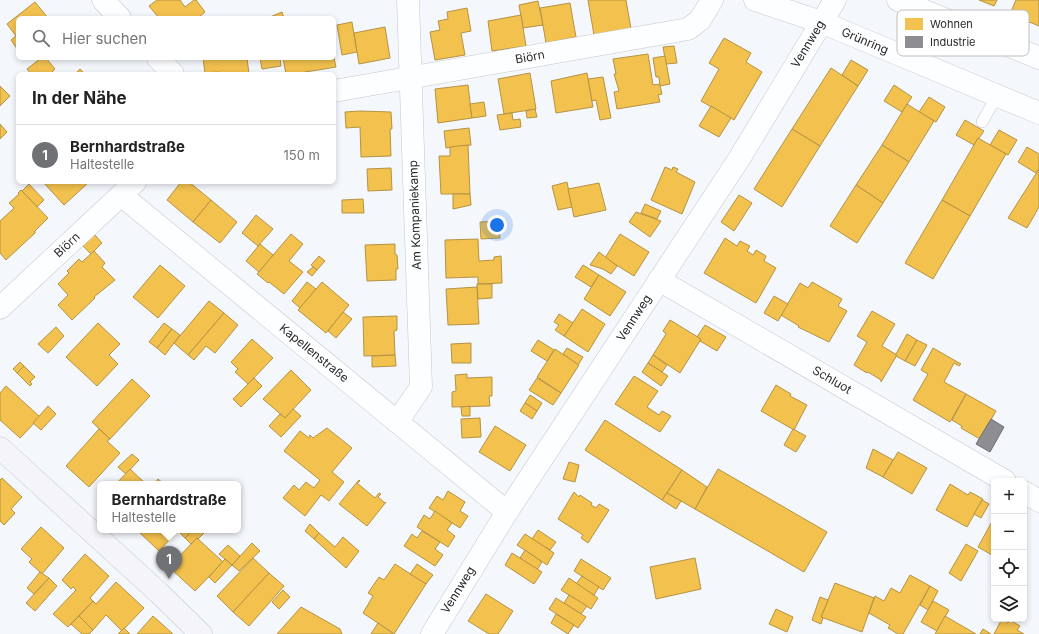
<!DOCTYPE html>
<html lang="de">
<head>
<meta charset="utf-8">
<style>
  :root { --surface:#fff; --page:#f6f6f6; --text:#222; --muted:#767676; --line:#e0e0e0; --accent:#6f7175 }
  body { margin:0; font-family:Inter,sans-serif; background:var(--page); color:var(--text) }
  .controls { position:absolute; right:12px; bottom:12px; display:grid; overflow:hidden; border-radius:6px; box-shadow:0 2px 6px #0003 }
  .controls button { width:36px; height:36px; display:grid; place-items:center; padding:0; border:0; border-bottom:1px solid var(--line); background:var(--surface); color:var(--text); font:20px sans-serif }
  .you { position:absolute; left:497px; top:225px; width:14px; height:14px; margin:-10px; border:3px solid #fff; border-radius:50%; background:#1a73e8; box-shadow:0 0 0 6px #1a73e833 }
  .badge { display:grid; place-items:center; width:26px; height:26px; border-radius:50%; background:var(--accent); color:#fff; font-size:13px; font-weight:700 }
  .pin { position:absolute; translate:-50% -33px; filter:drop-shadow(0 1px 2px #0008) }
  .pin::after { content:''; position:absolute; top:21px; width:14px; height:12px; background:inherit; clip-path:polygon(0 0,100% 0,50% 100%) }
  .popup { position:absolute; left:97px; top:481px; width:144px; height:52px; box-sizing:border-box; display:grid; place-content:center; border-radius:6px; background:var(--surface); filter:drop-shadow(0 1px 3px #0005); font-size:13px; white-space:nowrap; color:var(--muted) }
  .popup b { font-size:15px; color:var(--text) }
  .popup::after { content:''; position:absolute; left:50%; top:100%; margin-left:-8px; border:8px solid transparent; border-top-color:var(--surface) }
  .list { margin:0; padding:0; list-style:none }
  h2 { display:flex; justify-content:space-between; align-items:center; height:52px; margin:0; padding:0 16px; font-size:17px }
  h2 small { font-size:13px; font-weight:400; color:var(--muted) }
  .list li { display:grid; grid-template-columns:26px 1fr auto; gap:12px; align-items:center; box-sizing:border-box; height:60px; padding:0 16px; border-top:1px solid var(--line) }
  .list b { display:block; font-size:15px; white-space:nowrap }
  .list p { margin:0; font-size:13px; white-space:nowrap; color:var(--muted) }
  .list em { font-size:13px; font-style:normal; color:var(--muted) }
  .icon { flex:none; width:22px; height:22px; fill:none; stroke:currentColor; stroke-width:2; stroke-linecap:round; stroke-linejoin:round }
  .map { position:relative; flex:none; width:1039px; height:634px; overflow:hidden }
  .search { position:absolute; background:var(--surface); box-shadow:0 2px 6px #0003; left:16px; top:16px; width:320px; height:44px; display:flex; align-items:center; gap:10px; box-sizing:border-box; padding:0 14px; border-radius:6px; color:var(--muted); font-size:15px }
  .panel { position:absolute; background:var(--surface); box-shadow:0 2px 6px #0003; left:16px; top:72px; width:320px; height:112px; border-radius:6px }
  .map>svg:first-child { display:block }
  .homes { fill:#f2c14e; stroke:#b59344 }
  .industry { fill:#8d8d92; stroke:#6e6f73 }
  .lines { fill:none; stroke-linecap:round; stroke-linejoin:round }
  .lane-casing { stroke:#c5c7ca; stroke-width:12 }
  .street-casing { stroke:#c5c7ca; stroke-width:23 }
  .secondary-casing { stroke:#c5c7ca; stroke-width:23 }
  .lane { stroke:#fdfeff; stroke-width:11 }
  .street { stroke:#fdfeff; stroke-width:22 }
  .secondary { stroke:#f5f4f8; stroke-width:22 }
  .labels { text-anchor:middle; stroke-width:4; stroke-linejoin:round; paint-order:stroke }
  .street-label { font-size:12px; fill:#27292c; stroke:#fff }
  .key { fill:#fff; stroke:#bebfc0; stroke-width:1 }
  .key-label { font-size:11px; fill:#27292c }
</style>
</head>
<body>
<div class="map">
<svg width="1039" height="634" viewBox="0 0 1039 634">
  <rect width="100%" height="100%" fill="#f4f7fc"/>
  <g class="homes">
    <polygon points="157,0 180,0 185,7 194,0 196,0 205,12 198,18 159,18 149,6"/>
    <polygon points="588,0 626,0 631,29 594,35"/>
    <polygon points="979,0 997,0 994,6"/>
    <polygon points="1016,0 1039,0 1039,26 1010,14"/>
    <polygon points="538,1 543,25 523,28 519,5"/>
    <polygon points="35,2 48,18 18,18 18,50 11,40 16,36 7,24"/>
    <polygon points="570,3 576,37 546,43 540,8"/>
    <polygon points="467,8 471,31 461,33 465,55 435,60 430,32 440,30 438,21 448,19 447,12"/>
    <polygon points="282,12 284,18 271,18 270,17"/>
    <polygon points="521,15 526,46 492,51 488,21"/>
    <polygon points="352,22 357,52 342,55 337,25"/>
    <polygon points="385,27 390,58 359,64 354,33"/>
    <polygon points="724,38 751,53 746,62 762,72 734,120 701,101 719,69 709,63"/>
    <polygon points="674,46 677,63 666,64 663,47"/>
    <polygon points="648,54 653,85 660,84 660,86 662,94 658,95 660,102 617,109 614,92 619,91 614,74 616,74 613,59"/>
    <polygon points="665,56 670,84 660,86 659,77 656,77 653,58"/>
    <polygon points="41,58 46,58 55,69 50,74 31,74 27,69"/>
    <polygon points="203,58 247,58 249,74 219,74 219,72 205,73"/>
    <polygon points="260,58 280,58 281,66 262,69"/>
    <polygon points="283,58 334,58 336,67 293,74 286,74"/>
    <polygon points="851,60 868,70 858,86 842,75"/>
    <polygon points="831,68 858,86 820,146 792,129"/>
    <polygon points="80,69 85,74 75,74"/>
    <polygon points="530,73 536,109 504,114 498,79"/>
    <polygon points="587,73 593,107 556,113 551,81"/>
    <polygon points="603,77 611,118 600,120 596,100 592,101 588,79"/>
    <polygon points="468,85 472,118 438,123 435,89"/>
    <polygon points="894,85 912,97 902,112 884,101"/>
    <polygon points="0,86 10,96 0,106"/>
    <polygon points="929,97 945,107 936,122 919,112"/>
    <polygon points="484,102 486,116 472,118 470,104"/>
    <polygon points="907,104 934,121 909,162 882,145"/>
    <polygon points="711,106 731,118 719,137 699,126"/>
    <polygon points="535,109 537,117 527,118 526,111"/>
    <polygon points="360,111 391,112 392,129 390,129 391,156 361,157 360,127 346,128 345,112"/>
    <polygon points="512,113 513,120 520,119 521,127 500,130 497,115"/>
    <polygon points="965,120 984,131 974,145 956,135"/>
    <polygon points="0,124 7,132 0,139"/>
    <polygon points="469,128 471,145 446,148 444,131"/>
    <polygon points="792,129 820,146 782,207 754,189"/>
    <polygon points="999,130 1017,140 1008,155 990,145"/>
    <polygon points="978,138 1006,154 970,216 942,200"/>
    <polygon points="468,145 470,194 441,194 439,156 450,156 450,147"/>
    <polygon points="882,145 909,162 883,203 856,185"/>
    <polygon points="1027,147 1039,154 1039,169 1036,173 1018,162"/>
    <polygon points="665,167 672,170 673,167 678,169 676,172 695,182 682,214 651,200"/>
    <polygon points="391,168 392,190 368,191 367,169"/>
    <polygon points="1039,169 1039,207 1027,228 1008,218"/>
    <polygon points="43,182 89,182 64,205"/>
    <polygon points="181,182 189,182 211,200 193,222 167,200"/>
    <polygon points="567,182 572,207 558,210 552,186"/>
    <polygon points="599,183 606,210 574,217 568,189"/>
    <polygon points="29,184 44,200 37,207 22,191"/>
    <polygon points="856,185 883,203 857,243 830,226"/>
    <polygon points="21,190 48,218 35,231 35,233 6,260 0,253 0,221 13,209 14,208 9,203 19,194 18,193"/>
    <polygon points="453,194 470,194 471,205 453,209"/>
    <polygon points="739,195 752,203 734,231 721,222"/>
    <polygon points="363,199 364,213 342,213 342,200"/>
    <polygon points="211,200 237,222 220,243 193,222"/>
    <polygon points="942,200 970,216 933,279 905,263"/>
    <polygon points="645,204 661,211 657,219 641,213"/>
    <polygon points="636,212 661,221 650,237 629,222"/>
    <polygon points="256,215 273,229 258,246 242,233"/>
    <polygon points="499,221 500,238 481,239 480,222"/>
    <polygon points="94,234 102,243 91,254 82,245"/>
    <polygon points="291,234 303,244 289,261 303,272 284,294 269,282 268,283 257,274"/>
    <polygon points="620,234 649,252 634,276 605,258"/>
    <polygon points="725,238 737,246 740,241 750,246 747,251 753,255 756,250 766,256 764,261 776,268 756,303 704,273"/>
    <polygon points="478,239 479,261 494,260 494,257 501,256 502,283 478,284 478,277 446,278 445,240"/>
    <polygon points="260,244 273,255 259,272 246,261"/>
    <polygon points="395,244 395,254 397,255 398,269 396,269 396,280 367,281 365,245"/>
    <polygon points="94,251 105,263 102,267 115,280 94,297 95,298 72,320 58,305 68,295 58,284 69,273 67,271 79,259 82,262"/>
    <polygon points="599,252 617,266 611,274 603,269 590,265"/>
    <polygon points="319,256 325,261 317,270 311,265"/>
    <polygon points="160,265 185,286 158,318 133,297"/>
    <polygon points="583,265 599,275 591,287 575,277"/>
    <polygon points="313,267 317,270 312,276 307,272"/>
    <polygon points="599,275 626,292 610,316 584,299"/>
    <polygon points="307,282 316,289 300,308 292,301"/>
    <polygon points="322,282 349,305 326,333 298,310"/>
    <polygon points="812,282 842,299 838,306 847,311 829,342 798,327 799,326 781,315 800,283 808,288"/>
    <polygon points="477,284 492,284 492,298 478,299"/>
    <polygon points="477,287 479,324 448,325 446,289"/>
    <polygon points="774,296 788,304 778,321 764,313"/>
    <polygon points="209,301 224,313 188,355 174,343"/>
    <polygon points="582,309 605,324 588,352 564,336"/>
    <polygon points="872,311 895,324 882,346 897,355 881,382 881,380 868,372 867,373 854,365 867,342 857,336"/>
    <polygon points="343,312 352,319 336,338 328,331"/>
    <polygon points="224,313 238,325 215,353 206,346 194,360 188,355"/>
    <polygon points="559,314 573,323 564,336 555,330 559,325 554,322"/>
    <polygon points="397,316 397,330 394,331 395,355 364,356 363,317"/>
    <polygon points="670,320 701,339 680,373 653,355 666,334 663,331"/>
    <polygon points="98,323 120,344 109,355 118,364 97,386 66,357"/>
    <polygon points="164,323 172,329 157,348 149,342"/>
    <polygon points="705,325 726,337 717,351 700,341 701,339 697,337"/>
    <polygon points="56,327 64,336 48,353 38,344"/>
    <polygon points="172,329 180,335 165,355 157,348"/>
    <polygon points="907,334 917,340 905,361 896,356 896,354"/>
    <polygon points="252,339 273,358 248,384 235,372 238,369 231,362"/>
    <polygon points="538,340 554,350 547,361 531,351"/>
    <polygon points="917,340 927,345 915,366 905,361"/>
    <polygon points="471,343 471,363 452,363 451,344"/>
    <polygon points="567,348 583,357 578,365 563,354"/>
    <polygon points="933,348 961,364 959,366 954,363 944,382 966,394 950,422 913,400 928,374 921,370"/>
    <polygon points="555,349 579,365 561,393 537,377"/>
    <polygon points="395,355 396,366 372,367 372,356"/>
    <polygon points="653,355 667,365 662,372 648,363"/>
    <polygon points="20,362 24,366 17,373 13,369"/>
    <polygon points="648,363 668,376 661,386 642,372"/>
    <polygon points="24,366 35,377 30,382 32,384 30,386 17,373"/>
    <polygon points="291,370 311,390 285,418 263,399"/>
    <polygon points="467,374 467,378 492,377 492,396 489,396 490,406 452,407 452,392 456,391 455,375"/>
    <polygon points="634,376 658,391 647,407 659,415 662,411 671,416 660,432 615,404"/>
    <polygon points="254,378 262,386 241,407 233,399"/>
    <polygon points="537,378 561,393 553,405 529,390"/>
    <polygon points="132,379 150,396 110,439 92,422"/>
    <polygon points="776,385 791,394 790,396 807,405 794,430 761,411"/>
    <polygon points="6,386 40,417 20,438 0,420 0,393"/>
    <polygon points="966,394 996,411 980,439 961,428 962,426 952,420"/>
    <polygon points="530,395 542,403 537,411 525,403"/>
    <polygon points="525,403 537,411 532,419 520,411"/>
    <polygon points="48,406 56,414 41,430 33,423"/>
    <polygon points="470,406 470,416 462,416 461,407"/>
    <polygon points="293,409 301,416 281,437 269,426 280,414 285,418"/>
    <polygon points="480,418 481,437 462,438 461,419"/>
    <polygon points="605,420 682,470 662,500 585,450"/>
    <polygon points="495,426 526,445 510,471 479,452"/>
    <polygon points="327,428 352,448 332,472 344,482 329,501 321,495 305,516 283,498 294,485 299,490 306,482 314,488 320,480 284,451 300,431 309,438 310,435 313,438"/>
    <polygon points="99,429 110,439 107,441 120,453 89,487 66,466"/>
    <polygon points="793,429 806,436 796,452 784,445"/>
    <polygon points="873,449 893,460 883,477 866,468"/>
    <polygon points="898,452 927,468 912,494 883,477"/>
    <polygon points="132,454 139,460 126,474 118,467"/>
    <polygon points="569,462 579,465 575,482 563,479"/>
    <polygon points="130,469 146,484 116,484"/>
    <polygon points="718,469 827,532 804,572 695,509"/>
    <polygon points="682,470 707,487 695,509 667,493"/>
    <polygon points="2,478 22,497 11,509 15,513 4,525 0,521 0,480"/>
    <polygon points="158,479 164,484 154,484"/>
    <polygon points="359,480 360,481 357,483 375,498 379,493 381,494 378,497 385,503 386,502 367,526 339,504"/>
    <polygon points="950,484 968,495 970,492 983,499 967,527 936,510"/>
    <polygon points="448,491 465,502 460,511 468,516 460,528 429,508 437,496 443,500"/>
    <polygon points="574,492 579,497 580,495 592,503 591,505 596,508 599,504 609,510 588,543 581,538 583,535 558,519"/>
    <polygon points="667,493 681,501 676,509 662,500"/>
    <polygon points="982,500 989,504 981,518 974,514"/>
    <polygon points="435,511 452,523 447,530 455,536 448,547 417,527 424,515 430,519"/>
    <polygon points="994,518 994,551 992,555 978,547"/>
    <polygon points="310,524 319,533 314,539 305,531"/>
    <polygon points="41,527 64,548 42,574 29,562 32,559 21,549"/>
    <polygon points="140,530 179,530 159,551 139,532"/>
    <polygon points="179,530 193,530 185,538 178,531"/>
    <polygon points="193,530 207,530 198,539 197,538 191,544 185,538"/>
    <polygon points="538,530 556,542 550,550 532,539"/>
    <polygon points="422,531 440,542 435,549 443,555 435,566 404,546 412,534 417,538"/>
    <polygon points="319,533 335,547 343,537 359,551 346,568 314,539"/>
    <polygon points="525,534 554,553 547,565 517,545"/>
    <polygon points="197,538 223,562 195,591 169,567"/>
    <polygon points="252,543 260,551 239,571 232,565"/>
    <polygon points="966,544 978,551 961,581 949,573"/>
    <polygon points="228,545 240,556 232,565 219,554"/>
    <polygon points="525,550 542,562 537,570 520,558"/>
    <polygon points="512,553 542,572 534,584 505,565"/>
    <polygon points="85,554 109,576 90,598 93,601 68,627 53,614 76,590 73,587 71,589 62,580"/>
    <polygon points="253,558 269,573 233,612 217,596"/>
    <polygon points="695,558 701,589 656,599 650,567"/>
    <polygon points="225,559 232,565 215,583 209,577"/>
    <polygon points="581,559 611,578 603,590 574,571"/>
    <polygon points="395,564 426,584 394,634 363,613 373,596 368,593 379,577 384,580"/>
    <polygon points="417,564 433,575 426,584 410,574"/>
    <polygon points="40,572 49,578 34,594 27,588"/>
    <polygon points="269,573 284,586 249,626 233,612"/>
    <polygon points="910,575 930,586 903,634 898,634 888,628 890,625 869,613 875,596 884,601 891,588 900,593"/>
    <polygon points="582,576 599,587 594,595 576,584"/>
    <polygon points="49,578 57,586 35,611 26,603"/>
    <polygon points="569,578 598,598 591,609 561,590"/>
    <polygon points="116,582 144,608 122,631 106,615 93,630 79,616 93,601 96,604"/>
    <polygon points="835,583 874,598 862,632 821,617"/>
    <polygon points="930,586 938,591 928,610 920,605"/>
    <polygon points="283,590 290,597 279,609 272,602"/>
    <polygon points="486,594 513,611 498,634 489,634 468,621"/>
    <polygon points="569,595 587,606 581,614 564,603"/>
    <polygon points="820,597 828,600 821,617 823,618 821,624 812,620"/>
    <polygon points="556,598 586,617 578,628 549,609"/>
    <polygon points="933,601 949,610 937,631 921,622"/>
    <polygon points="301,607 340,629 342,634 277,634"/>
    <polygon points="776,609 793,617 787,632 769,624"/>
    <polygon points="556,614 574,625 568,634 551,623"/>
    <polygon points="79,616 93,630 89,634 82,634 71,624"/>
    <polygon points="153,616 173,634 137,634"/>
    <polygon points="945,616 976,634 935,634"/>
    <polygon points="1002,619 1008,623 1010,620 1020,626 1017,630 1024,634 994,634"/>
    <polygon points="378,623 394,634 371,634"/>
    <polygon points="124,628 130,634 118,634"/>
    <polygon points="983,629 991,634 980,634"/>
  </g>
  <polygon class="industry" points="991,419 1004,427 990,452 976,444"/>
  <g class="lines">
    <defs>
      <polyline id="lane" points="982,122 997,96"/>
      <g id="street">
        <polyline points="103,0 120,18"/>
        <polyline points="755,0 821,22 1039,113"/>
        <polyline points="898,0 1039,58"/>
        <polyline points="158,58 173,74"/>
        <polyline points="334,91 688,29 700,20 712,0"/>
        <polyline points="121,195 507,512"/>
        <polyline points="659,280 1005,481"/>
        <polyline points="0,308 135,182"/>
        <polyline points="397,422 421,387 408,0"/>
        <polyline points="1024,492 1039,501"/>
        <polyline points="432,634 507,512 739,159 835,0"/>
      </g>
      <polyline id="secondary" points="0,448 158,592 201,634"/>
    </defs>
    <use href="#lane" class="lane-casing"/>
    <use href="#street" class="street-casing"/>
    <use href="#secondary" class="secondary-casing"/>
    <use href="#lane" class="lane"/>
    <use href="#street" class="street"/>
    <use href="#secondary" class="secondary"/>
  </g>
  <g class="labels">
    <g class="street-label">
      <text transform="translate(865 41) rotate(23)" y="4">Grünring</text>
      <text transform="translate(808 44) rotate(-59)" y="4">Vennweg</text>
      <text transform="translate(530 57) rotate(-10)" y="4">Biörn</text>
      <text transform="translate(415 215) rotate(-92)" y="4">Am Kompaniekamp</text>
      <text transform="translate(67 245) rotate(-43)" y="4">Biörn</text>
      <text transform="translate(634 318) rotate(-57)" y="4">Vennweg</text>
      <text transform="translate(314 353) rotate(39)" y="4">Kapellenstraße</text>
      <text transform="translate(832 380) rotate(30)" y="4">Schluot</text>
      <text transform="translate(458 590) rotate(-58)" y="4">Vennweg</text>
    </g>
  </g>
  <rect x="897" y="10" width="132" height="46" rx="6" class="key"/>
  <rect x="905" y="18" width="18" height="12" fill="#f2c14e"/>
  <rect x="905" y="36" width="18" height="12" fill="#8d8d92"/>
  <g class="key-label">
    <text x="930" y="28">Wohnen</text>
    <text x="930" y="46">Industrie</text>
  </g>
</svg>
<div class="controls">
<button>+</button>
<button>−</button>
<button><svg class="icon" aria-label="locate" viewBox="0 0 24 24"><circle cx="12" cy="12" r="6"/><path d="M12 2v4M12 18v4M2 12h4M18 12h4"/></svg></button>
<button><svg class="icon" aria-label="layers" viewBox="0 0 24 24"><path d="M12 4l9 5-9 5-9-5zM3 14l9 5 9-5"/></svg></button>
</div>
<div class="you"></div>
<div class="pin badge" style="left:169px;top:579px">1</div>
<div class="popup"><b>Bernhardstraße</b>Haltestelle</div>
<div class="search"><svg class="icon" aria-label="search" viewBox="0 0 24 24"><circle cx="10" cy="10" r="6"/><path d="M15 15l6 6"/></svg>Hier suchen</div>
<section class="panel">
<h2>In der Nähe<small></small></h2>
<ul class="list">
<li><span class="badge">1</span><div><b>Bernhardstraße</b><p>Haltestelle</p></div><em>150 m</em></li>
</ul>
</section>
</div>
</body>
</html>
